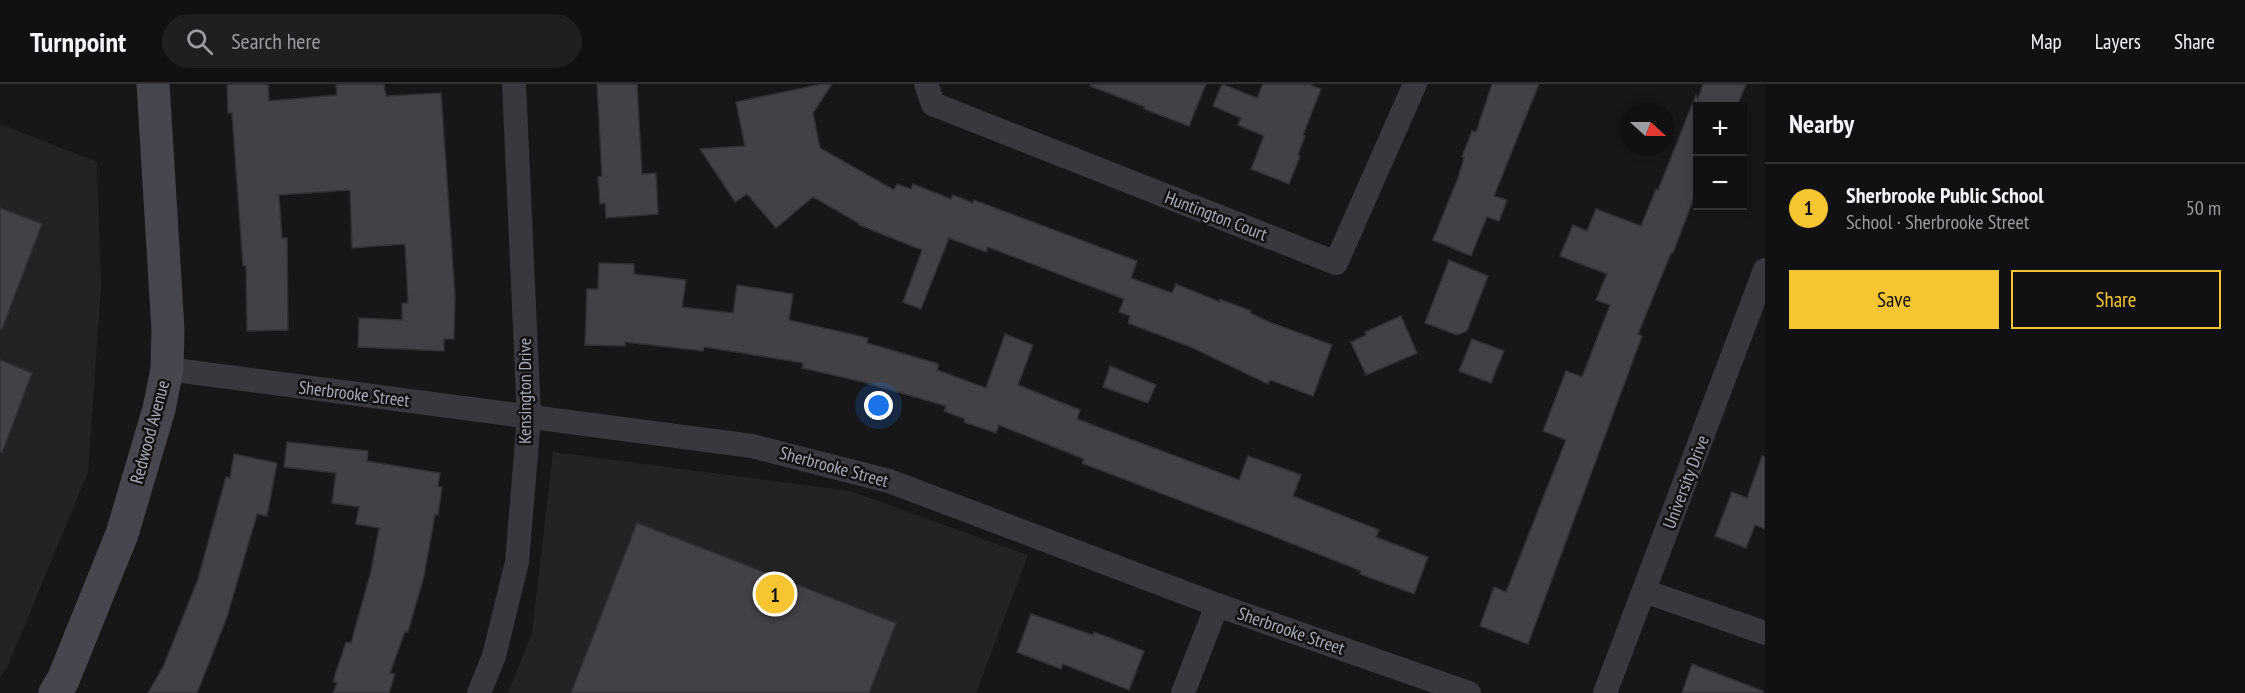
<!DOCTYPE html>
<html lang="en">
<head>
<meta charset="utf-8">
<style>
  :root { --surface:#111113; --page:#1e1f21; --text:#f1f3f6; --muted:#9c9da0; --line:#303133; --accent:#f7c531 }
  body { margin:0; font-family:"PT Sans Narrow",sans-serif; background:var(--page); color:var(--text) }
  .controls { position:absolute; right:18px; top:18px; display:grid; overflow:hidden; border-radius:0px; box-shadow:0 3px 9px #0003 }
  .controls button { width:54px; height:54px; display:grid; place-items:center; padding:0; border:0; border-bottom:2px solid var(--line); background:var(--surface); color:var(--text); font:30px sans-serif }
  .compass { position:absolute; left:1621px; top:18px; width:54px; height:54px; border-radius:50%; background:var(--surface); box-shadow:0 3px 9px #0003; rotate:111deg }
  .you { position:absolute; left:879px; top:322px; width:21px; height:21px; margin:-15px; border:4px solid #fff; border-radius:50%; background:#1a73e8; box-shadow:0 0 0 9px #1a73e833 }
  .badge { display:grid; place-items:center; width:39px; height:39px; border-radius:50%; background:var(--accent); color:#111; font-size:20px; font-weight:700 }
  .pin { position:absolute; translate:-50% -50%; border:3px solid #fff; box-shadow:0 2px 6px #0006 }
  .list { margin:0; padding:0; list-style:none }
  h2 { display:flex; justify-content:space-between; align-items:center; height:78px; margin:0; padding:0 24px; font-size:26px }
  h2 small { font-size:20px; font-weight:400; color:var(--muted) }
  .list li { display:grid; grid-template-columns:39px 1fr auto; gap:18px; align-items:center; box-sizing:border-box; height:90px; padding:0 24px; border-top:2px solid var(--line) }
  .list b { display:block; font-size:22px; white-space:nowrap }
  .list p { margin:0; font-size:20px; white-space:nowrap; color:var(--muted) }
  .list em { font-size:20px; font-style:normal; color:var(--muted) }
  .actions { display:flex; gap:12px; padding:18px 24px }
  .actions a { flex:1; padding:14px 0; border:2px solid var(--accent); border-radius:0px; text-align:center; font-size:21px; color:var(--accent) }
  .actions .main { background:var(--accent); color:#111 }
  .icon { flex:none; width:33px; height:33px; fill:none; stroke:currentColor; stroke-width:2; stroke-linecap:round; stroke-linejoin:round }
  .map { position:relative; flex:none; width:1765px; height:609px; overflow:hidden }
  header { display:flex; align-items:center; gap:36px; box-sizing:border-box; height:84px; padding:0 30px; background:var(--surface); border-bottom:2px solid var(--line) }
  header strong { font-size:28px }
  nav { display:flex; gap:33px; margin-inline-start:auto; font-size:21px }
  .search { width:420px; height:54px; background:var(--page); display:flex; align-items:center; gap:15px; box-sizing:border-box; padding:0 21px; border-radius:33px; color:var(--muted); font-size:22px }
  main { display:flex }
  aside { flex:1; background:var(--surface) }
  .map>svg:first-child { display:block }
  .built { fill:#232326 }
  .building { fill:#414146; stroke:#313135; stroke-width:1.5 }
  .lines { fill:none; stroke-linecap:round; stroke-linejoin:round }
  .street { stroke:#38383e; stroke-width:24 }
  .secondary { stroke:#46474e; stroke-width:33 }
  .labels { text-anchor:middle; stroke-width:5; stroke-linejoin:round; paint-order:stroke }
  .street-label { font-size:18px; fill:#a9acb9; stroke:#121214 }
</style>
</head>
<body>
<header>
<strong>Turnpoint</strong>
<div class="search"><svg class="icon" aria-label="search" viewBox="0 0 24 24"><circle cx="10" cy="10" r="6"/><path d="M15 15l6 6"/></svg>Search here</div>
<nav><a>Map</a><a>Layers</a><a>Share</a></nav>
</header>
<main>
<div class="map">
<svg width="1765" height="609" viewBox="0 0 1765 609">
  <rect width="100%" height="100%" fill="#171719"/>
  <g class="built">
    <polygon points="0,40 97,78 101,203 88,388 7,584 0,594"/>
    <polygon points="553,368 850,407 1028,471 976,609 508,609 532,549"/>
  </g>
  <g class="building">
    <polygon points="227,0 268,0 269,17 337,11 336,0 384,0 386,12 441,9 455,212 454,255 444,255 444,267 358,263 359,234 402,236 402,219 408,219 405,160 352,164 350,106 279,111 282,154 287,154 288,246 247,247 246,182 243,182 232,29 228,29"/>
    <polygon points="597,0 637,0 642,90 656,89 658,130 606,134 605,119 600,120 598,93 602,92"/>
    <polygon points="822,0 832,0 813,29 820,64 894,106 897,100 911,105 913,100 951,115 953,111 973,119 974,116 1137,177 1131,194 1172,209 1176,200 1220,218 1220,215 1251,227 1250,229 1269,238 1332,261 1313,312 1270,296 1268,300 1193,264 1128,239 1130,232 1119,228 1124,215 988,163 986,168 949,154 921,225 903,218 922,166 859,141 860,140 813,113 776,144 747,110 735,118 700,65 745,62 736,18"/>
    <polygon points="1091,0 1206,0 1189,42 1144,25 1145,23 1090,2"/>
    <polygon points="1222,0 1257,14 1263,0 1309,0 1321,5 1303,51 1305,52 1298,71 1300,72 1289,100 1251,85 1264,52 1238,41 1241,34 1213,22"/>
    <polygon points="1492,0 1539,0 1494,112 1507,116 1499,137 1487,133 1471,172 1433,156 1458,94 1464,74 1462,73 1472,47 1476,48"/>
    <polygon points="1703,0 1746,0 1737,22 1698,22 1698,103 1673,169 1671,169 1638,250 1642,252 1528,560 1480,542 1494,503 1506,508 1566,356 1543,347 1566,287 1582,293 1610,221 1596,216 1607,190 1560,172 1573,141 1587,147 1596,125 1641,142 1656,105 1658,106 1696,11 1698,15"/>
    <polygon points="0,124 42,140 2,245 0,245"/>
    <polygon points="1449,176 1488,192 1467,247 1457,251 1425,239"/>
    <polygon points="599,179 634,180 634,190 686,196 682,223 733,229 737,201 793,210 789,236 868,254 867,259 939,280 937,286 986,304 1005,250 1033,261 1018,301 1080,326 1077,335 1239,396 1248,372 1301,391 1293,412 1379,446 1376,453 1428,473 1414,510 1360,490 1361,487 1278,454 1082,379 1084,375 999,341 996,349 964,338 965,335 944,327 946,322 863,298 802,284 803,279 755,271 704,263 703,267 625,258 625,262 585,261 587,205 598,205"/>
    <polygon points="1401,232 1417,269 1366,291 1351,258 1366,251 1365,248"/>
    <polygon points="1472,255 1504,267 1491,299 1459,287"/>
    <polygon points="0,276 32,289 2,369 0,368"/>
    <polygon points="1110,282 1156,301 1148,319 1103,303"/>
    <polygon points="287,358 368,367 367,377 440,389 438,402 442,403 438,431 435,430 424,492 408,548 405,547 390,589 395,590 389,609 333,609 337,599 333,597 346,558 351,559 371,487 379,444 356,440 359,423 332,419 336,389 284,383"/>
    <polygon points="234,370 277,379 267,432 257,430 227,533 197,609 148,609 164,581 198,495 226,393 230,394"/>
    <polygon points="1762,372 1765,373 1765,445 1755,441 1746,464 1715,452 1732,408 1747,414"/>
    <polygon points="637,439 896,539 869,609 571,609"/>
    <polygon points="1031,530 1093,551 1094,548 1144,567 1129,606 1063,580 1061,585 1017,568"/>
    <polygon points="1692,580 1763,607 1763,609 1682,609"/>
  </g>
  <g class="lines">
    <g class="street">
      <polyline points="926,0 933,20 1336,179 1415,0"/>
      <polyline points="167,285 752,362 889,397 1217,521 1469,609"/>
      <polyline points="1644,507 1765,549"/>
      <polyline points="479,609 494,572 517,478 529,333 514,0"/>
      <polyline points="1183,609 1217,521"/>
      <polyline points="1605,609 1765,186"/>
    </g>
    <polyline class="secondary" points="55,609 63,596 122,450 159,325 167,285 168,246 153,0"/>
  </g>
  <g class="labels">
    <g class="street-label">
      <text transform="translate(1216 132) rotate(21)" y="6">Huntington Court</text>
      <text transform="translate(525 307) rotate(-90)" y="6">Kensington Drive</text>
      <text transform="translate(354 310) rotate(7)" y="6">Sherbrooke Street</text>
      <text transform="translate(150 348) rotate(-75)" y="6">Redwood Avenue</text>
      <text transform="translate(834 383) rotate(15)" y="6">Sherbrooke Street</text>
      <text transform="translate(1686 398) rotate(-69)" y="6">University Drive</text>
      <text transform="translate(1291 547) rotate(19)" y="6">Sherbrooke Street</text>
    </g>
  </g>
</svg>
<div class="controls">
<button>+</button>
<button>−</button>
</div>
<svg class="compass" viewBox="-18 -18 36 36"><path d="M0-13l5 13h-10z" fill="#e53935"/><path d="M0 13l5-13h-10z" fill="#9c9da0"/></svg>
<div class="you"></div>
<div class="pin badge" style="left:775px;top:510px">1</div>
</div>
<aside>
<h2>Nearby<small></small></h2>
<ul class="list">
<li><span class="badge">1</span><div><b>Sherbrooke Public School</b><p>School · Sherbrooke Street</p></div><em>50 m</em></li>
</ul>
<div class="actions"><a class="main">Save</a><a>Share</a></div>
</aside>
</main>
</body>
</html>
